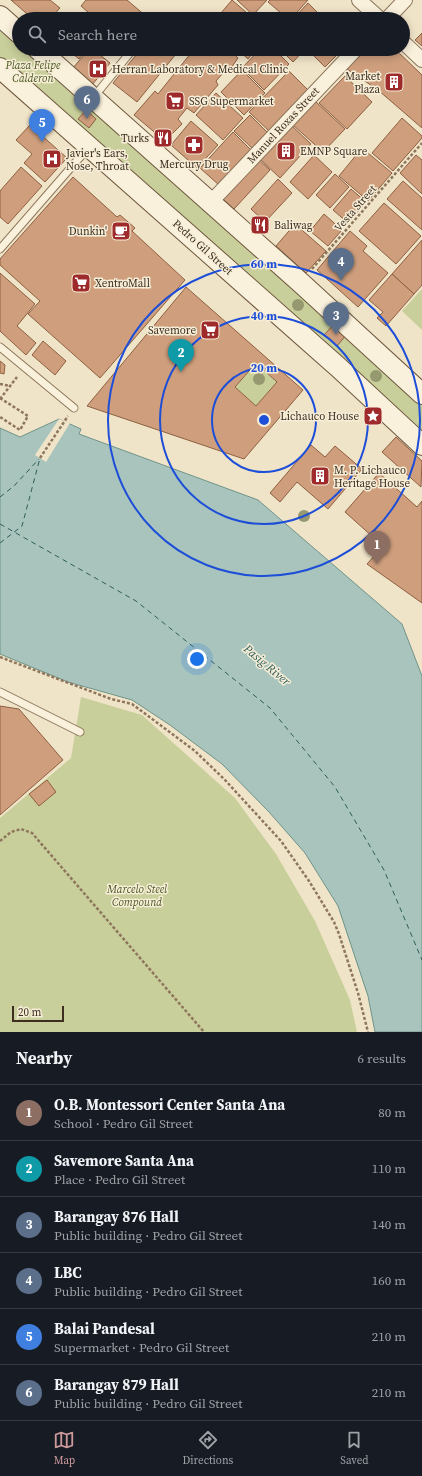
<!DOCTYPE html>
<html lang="en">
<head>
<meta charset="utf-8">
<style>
  :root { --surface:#171b24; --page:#20242c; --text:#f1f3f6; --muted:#9ea1a6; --line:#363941; --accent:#cc999b }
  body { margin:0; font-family:"Source Serif 4",serif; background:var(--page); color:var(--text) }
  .scale { position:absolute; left:12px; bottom:10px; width:52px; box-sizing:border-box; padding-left:4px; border:2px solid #3d2e20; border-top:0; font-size:11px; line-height:14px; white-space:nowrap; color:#3d2e20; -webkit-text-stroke:3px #f7eed8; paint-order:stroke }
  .you { position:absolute; left:197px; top:659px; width:14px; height:14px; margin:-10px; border:3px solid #fff; border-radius:50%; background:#1a73e8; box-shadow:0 0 0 6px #1a73e833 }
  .badge { display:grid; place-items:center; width:26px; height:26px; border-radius:50%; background:var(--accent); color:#fff; font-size:13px; font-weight:700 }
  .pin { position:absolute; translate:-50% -33px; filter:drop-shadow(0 1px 2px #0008) }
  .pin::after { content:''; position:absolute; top:21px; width:14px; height:12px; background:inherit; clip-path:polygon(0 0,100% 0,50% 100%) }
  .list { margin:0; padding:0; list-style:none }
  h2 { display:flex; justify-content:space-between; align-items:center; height:52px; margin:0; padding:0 16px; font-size:17px }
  h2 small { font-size:13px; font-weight:400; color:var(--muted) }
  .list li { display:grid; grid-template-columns:26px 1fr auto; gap:12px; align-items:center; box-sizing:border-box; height:56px; padding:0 16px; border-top:1px solid var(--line) }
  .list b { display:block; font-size:15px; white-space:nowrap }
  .list p { margin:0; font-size:13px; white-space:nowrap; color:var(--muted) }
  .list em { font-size:13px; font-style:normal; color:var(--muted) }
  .icon { flex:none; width:22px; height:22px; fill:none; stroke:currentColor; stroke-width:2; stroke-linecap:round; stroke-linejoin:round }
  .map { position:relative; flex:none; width:422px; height:1032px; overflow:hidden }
  .search { position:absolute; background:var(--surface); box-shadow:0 2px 10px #0003; left:12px; right:12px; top:12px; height:44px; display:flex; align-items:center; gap:10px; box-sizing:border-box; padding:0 14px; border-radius:22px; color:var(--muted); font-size:15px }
  .sheet { height:388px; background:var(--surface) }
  nav { display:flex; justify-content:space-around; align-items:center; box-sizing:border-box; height:56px; border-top:1px solid var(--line); background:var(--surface); font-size:11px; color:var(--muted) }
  nav a { display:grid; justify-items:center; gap:2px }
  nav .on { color:var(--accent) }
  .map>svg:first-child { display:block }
  .green { fill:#c9cf9b }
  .water { fill:#a9c4bc; stroke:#6f938a }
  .pier { fill:#f0e4c8 }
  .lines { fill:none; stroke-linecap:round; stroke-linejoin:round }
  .ferry { stroke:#2f5d5a; stroke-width:1; stroke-dasharray:5 4; stroke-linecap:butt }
  .building { fill:#cf9f7d; stroke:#8d5f41; fill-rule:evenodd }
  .lane-casing { stroke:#8d765c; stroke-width:9 }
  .street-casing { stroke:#8d765c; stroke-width:16 }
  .secondary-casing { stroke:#6f573f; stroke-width:22 }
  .path { stroke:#8d765c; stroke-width:2.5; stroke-dasharray:3 2; stroke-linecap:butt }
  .lane { stroke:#faf1dc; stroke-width:7 }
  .street { stroke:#faf1dc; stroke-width:14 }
  .secondary { stroke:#faf1dc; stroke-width:20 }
  .tree { fill:#96986f }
  .ring { fill:none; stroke:#1d4ed8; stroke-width:2 }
  .labels { text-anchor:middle; stroke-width:3; stroke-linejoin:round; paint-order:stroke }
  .park-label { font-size:11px; font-style:italic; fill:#4d5a26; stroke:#f7eed8 }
  .poi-label { font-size:11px; fill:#3d2e20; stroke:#f7eed8; text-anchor:start }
  .street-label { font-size:11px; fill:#3d2e20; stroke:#f7eed8 }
  .water-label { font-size:12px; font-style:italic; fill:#2f5d5a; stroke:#f7eed8 }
  .centre { fill:#1d4ed8; stroke:#f7eed8; stroke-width:2 }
  .ring-label { font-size:12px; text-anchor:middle; font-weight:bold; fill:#1d4ed8; stroke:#f7eed8; stroke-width:3; stroke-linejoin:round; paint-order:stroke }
</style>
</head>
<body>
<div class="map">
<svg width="422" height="1032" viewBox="0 0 422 1032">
  <rect width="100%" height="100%" fill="#f0e4c8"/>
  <g class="green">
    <polygon points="0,26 19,43 19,49 26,49 242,238 422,404 422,436 0,59"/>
    <polygon points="422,289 422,330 402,311"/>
    <polygon points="256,363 277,382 256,406 235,387"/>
    <polygon points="81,697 142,715 235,798 276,854 315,921 350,1000 357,1032 0,1032 0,818 71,758"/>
  </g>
  <polygon class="water" points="59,419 81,429 79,434 258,500 402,624 422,676 422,1032 375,1032 368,996 338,906 305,853 269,812 222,764 170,725 132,700 68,682 0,654 0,428 20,437"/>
  <polygon class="pier" points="59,419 70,423 46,462 35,455"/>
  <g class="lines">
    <g class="ferry">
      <polyline points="0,497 14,486 39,459"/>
      <polyline points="0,524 136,601 270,708 335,787 384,870 422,960"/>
      <polyline points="0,543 22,526 40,458"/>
    </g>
  </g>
  <g class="building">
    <polygon points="11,0 50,0 60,8 50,19 33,19"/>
    <polygon points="86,0 127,0 147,17 146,19 96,19 81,6"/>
    <polygon points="232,0 254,19 216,19"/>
    <polygon points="237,0 267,0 253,15"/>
    <polygon points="270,0 308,0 291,19 288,19 268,2"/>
    <polygon points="308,3 324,19 293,19"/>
    <polygon points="343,12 351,19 336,19"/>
    <polygon points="422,33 422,46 415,40"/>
    <polygon points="67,49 86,49 79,59"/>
    <polygon points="89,49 103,49 99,54 110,63 92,85 73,68"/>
    <polygon points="141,49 180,49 137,102 113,83"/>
    <polygon points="189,49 228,49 238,58 227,74 224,72 216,81 218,85 194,113 187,108 178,119 182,124 165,141 134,115 155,91 158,94 191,53"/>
    <polygon points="237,49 256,49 248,59"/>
    <polygon points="260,49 274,49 289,64 264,90 242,68"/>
    <polygon points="280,49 305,49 293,62"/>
    <polygon points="307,49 343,49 325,67"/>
    <polygon points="367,49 395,49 422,75 422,128 378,90 347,69"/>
    <polygon points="242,70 265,93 244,115 221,92"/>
    <polygon points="289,71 310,92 270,132 249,112"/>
    <polygon points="345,76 372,102 347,129 319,103"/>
    <polygon points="216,93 243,118 223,140 196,115"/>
    <polygon points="315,101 345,129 323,152 293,125"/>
    <polygon points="86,110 96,119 89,128 78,119"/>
    <polygon points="250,115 269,134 254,150 234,131"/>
    <polygon points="402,118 422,136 422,138 393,171 372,153"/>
    <polygon points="191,121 218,145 197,168 171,145"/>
    <polygon points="30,125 67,158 45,182 24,163 32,154 16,140"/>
    <polygon points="291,125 311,144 280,178 260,159"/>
    <polygon points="233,132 252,151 219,185 200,168"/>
    <polygon points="362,148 392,173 368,201 339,176"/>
    <polygon points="314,155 332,172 308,199 290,182"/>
    <polygon points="416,155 422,160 422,194 400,173"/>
    <polygon points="259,160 270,170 234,209 223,199"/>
    <polygon points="21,167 42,186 8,224 0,217 0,191"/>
    <polygon points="335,174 349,187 330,208 316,195"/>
    <polygon points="73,177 117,217 120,215 135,228 132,231 185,280 100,378 28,314 40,301 0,265 0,259"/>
    <polygon points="278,179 292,193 265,222 251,209"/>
    <polygon points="403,181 422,198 422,230 387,199"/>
    <polygon points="351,189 366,202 348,223 333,210"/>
    <polygon points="384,203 421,236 396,264 359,231"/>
    <polygon points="324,214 342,230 328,246 310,231"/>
    <polygon points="295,224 326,251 306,273 276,246"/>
    <polygon points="350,231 367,246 363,251 388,273 358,307 317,270"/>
    <polygon points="422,240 422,285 414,294 392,274"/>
    <polygon points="0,273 35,304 17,326 36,343 26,355 0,331"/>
    <polygon points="392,274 414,294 386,326 377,318 383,312 369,300"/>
    <path d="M186 287 303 390 244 459 87 406ZM256 363 277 382 256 406 235 387Z"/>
    <polygon points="335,323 347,334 337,346 324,335"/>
    <polygon points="43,341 66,361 55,375 32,355"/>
    <polygon points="0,361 5,365 4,374 0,373"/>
    <polygon points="396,437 422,461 421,487 382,452"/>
    <polygon points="311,445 325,457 335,446 362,469 328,509 297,482 280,502 270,493"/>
    <polygon points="379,473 417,507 422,501 422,603 367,564 383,546 345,512"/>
    <polygon points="0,706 19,709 63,760 0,815"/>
    <polygon points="47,780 56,792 39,806 29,794"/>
  </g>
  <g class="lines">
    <defs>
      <g id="lane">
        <polyline points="93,98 133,49"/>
        <polyline points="0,249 88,148"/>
        <polyline points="0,347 74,408"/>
        <polyline points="0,692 80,732"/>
      </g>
      <g id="street">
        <polyline points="359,0 380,19"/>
        <polyline points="387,19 405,0"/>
        <polyline points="403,42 422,60"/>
        <polyline points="210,203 356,49"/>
      </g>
      <g id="secondary">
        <polyline points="0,16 19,33"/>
        <polyline points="38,49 301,283 422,394"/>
        <polyline points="0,68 338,367 422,445"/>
      </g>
    </defs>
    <use href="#lane" class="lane-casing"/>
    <use href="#street" class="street-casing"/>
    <use href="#secondary" class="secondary-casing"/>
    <g class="path">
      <polyline points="312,269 422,143"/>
      <polyline points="0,384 10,386"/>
      <polyline points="0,398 28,416 20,430 0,417"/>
      <polyline points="0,399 17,377"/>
      <polyline points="40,458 68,416"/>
      <polyline points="0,657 111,699 132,704 195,751 225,780 281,841 309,881 334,922 339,934 358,993 368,1032"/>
      <polyline points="0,841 11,832 21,829 32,833 204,1032"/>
    </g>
    <use href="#lane" class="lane"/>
    <use href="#street" class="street"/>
    <use href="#secondary" class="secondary"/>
  </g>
  <g class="tree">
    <circle cx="298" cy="305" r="6"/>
    <circle cx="376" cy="376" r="6"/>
    <circle cx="259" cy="379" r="6"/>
    <circle cx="304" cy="516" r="6"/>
  </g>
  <g class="ring">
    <circle cx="264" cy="420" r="52"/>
    <circle cx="264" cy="420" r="104"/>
    <circle cx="264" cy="420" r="156"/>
  </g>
  <defs>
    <symbol id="hospital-square" viewBox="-11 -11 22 22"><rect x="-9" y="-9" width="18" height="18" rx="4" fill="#9e2a2b" stroke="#f7eed8"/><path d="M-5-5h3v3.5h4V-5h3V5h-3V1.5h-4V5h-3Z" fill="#fff"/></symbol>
    <symbol id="building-square" viewBox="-11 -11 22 22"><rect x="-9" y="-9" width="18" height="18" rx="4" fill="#9e2a2b" stroke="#f7eed8"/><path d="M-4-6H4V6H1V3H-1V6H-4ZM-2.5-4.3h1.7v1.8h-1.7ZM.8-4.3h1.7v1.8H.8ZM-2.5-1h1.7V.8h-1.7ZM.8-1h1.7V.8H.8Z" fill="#fff"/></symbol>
    <symbol id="supermarket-square" viewBox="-11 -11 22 22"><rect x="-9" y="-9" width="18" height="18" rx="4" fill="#9e2a2b" stroke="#f7eed8"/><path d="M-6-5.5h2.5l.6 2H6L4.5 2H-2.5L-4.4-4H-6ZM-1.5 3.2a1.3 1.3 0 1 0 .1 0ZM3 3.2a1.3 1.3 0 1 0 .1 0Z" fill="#fff"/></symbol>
    <symbol id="restaurant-square" viewBox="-11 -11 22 22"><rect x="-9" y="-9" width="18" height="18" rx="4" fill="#9e2a2b" stroke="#f7eed8"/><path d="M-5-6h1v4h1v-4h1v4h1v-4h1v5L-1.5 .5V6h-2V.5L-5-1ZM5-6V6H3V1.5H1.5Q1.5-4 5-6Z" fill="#fff"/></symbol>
    <symbol id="pharmacy-square" viewBox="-11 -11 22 22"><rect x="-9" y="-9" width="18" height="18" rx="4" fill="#9e2a2b" stroke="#f7eed8"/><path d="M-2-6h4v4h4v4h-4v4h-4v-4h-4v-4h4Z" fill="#fff"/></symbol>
    <symbol id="cafe-square" viewBox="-11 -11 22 22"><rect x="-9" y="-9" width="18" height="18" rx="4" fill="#9e2a2b" stroke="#f7eed8"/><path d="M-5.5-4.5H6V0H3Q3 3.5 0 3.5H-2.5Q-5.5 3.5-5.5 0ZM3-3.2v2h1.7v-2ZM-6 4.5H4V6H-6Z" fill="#fff"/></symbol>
    <symbol id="sight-square" viewBox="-11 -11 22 22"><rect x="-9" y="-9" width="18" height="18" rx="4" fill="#9e2a2b" stroke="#f7eed8"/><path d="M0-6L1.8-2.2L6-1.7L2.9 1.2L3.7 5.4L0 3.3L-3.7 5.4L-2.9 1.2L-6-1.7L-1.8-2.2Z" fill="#fff"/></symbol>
  </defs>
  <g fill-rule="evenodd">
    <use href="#hospital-square" x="87" y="58" width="22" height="22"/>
    <use href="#building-square" x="383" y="71" width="22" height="22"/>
    <use href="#supermarket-square" x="164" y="90" width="22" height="22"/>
    <use href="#restaurant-square" x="152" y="127" width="22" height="22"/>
    <use href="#pharmacy-square" x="183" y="134" width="22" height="22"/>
    <use href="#building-square" x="275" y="140" width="22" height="22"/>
    <use href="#hospital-square" x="41" y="148" width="22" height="22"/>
    <use href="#restaurant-square" x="249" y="214" width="22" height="22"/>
    <use href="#cafe-square" x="110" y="220" width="22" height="22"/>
    <use href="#supermarket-square" x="70" y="272" width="22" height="22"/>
    <use href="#supermarket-square" x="199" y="319" width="22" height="22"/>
    <use href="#sight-square" x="362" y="405" width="22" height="22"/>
    <use href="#building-square" x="309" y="465" width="22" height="22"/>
  </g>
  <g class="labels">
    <g class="park-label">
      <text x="33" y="69">Plaza Felipe<tspan x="33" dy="13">Calderon</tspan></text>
      <text x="137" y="893">Marcelo Steel<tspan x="137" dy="13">Compound</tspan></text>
    </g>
    <g class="poi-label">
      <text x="112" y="73">Herran Laboratory &amp; Medical Clinic</text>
      <text x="380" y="80" text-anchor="end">Market<tspan x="380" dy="13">Plaza</tspan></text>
      <text x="189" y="105">SSG Supermarket</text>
      <text x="149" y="142" text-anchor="end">Turks</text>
      <text x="300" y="155">EMNP Square</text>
      <text x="66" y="157">Javier's Ears,<tspan x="66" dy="13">Nose, Throat</tspan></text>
      <text x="194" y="168" text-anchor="middle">Mercury Drug</text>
      <text x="274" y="229">Baliwag</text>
      <text x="107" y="235" text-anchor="end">Dunkin'</text>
      <text x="95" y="287">XentroMall</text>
      <text x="196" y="334" text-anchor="end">Savemore</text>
      <text x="359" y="420" text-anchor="end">Lichauco House</text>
      <text x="334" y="474">M. P. Lichauco<tspan x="334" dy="13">Heritage House</tspan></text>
    </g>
    <g class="street-label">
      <text transform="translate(283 125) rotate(-47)" y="4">Manuel Roxas Street</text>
      <text transform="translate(355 208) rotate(-49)" y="4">Vesta Street</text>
      <text transform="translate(203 247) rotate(42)" y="4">Pedro Gil Street</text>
    </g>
    <g class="water-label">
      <text transform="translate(267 665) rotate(40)" y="4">Pasig River</text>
    </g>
  </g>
  <circle cx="264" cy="420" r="6" class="centre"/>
  <g class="ring-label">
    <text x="264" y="268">60 m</text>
    <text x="264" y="320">40 m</text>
    <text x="264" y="372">20 m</text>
  </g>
</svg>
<div class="scale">20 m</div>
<div class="you"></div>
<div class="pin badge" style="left:377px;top:564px;background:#8d6e63">1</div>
<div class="pin badge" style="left:181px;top:372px;background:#0f9aa8">2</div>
<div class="pin badge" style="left:336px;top:335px;background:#5c6f8a">3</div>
<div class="pin badge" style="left:341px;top:281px;background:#5c6f8a">4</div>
<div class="pin badge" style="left:42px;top:142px;background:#3f7fe0">5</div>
<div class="pin badge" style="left:87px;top:119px;background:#5c6f8a">6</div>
<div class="search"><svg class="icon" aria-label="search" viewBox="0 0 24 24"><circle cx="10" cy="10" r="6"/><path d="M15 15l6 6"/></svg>Search here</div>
</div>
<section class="sheet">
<h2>Nearby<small>6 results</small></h2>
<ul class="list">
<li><span class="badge" style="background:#8d6e63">1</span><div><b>O.B. Montessori Center Santa Ana</b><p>School · Pedro Gil Street</p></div><em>80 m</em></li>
<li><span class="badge" style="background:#0f9aa8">2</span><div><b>Savemore Santa Ana</b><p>Place · Pedro Gil Street</p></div><em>110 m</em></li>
<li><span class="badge" style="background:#5c6f8a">3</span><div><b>Barangay 876 Hall</b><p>Public building · Pedro Gil Street</p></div><em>140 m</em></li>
<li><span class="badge" style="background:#5c6f8a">4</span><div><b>LBC</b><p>Public building · Pedro Gil Street</p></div><em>160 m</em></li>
<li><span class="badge" style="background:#3f7fe0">5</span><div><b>Balai Pandesal</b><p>Supermarket · Pedro Gil Street</p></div><em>210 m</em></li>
<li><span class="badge" style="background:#5c6f8a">6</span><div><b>Barangay 879 Hall</b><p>Public building · Pedro Gil Street</p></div><em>210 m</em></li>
</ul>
</section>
<nav>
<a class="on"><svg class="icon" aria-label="map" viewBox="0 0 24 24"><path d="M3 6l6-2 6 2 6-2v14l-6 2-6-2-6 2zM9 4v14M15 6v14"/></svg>Map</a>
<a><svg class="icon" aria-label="directions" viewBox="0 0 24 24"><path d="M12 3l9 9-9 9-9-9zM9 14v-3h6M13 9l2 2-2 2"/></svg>Directions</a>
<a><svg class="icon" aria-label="saved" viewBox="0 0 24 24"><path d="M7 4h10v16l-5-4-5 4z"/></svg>Saved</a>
</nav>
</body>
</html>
